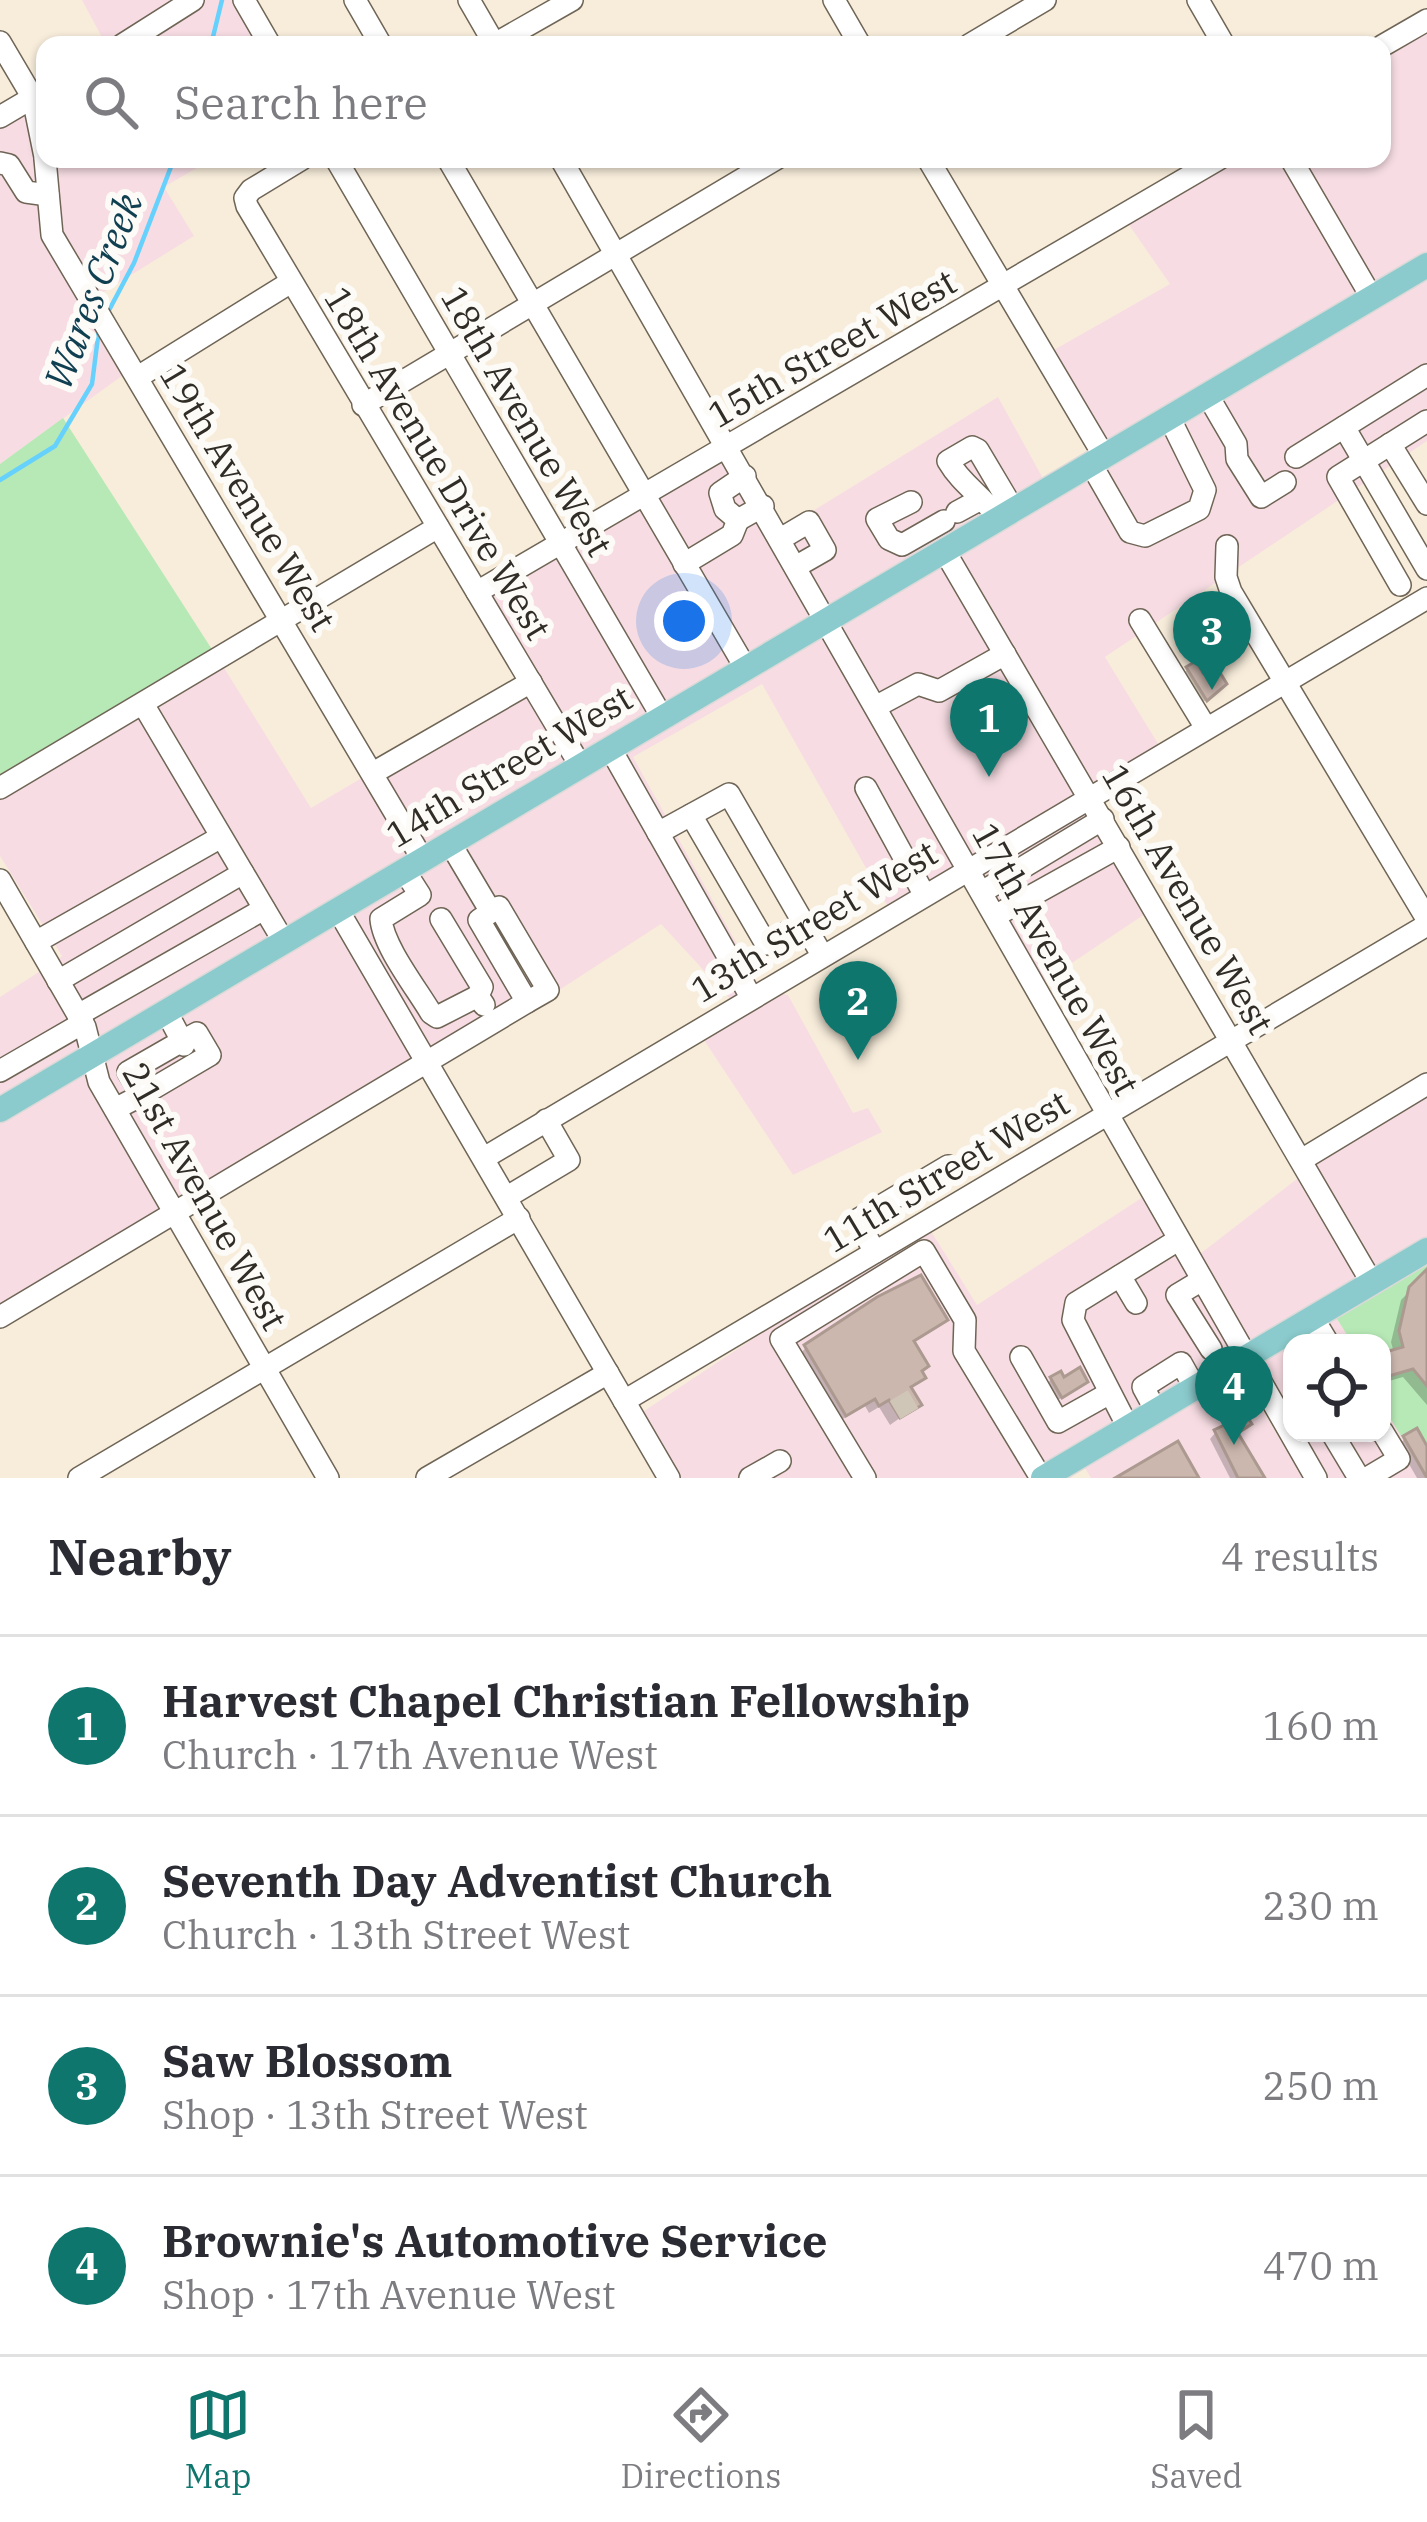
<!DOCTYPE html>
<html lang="en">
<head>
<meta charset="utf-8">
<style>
  :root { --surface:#fff; --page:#f2f2f3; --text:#2b2b33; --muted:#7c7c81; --line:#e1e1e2; --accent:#0f766e }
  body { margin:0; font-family:"IBM Plex Serif",serif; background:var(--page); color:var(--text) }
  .controls { position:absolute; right:36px; bottom:36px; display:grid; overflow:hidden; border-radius:24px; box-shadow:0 3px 9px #0004 }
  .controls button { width:108px; height:108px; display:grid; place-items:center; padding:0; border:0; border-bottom:3px solid var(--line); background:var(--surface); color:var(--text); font:60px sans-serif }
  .you { position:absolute; left:684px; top:621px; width:42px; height:42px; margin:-30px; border:9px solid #fff; border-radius:50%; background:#1a73e8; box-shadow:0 0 0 18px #1a73e833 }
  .badge { display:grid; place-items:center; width:78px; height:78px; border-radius:50%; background:var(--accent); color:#fff; font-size:39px; font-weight:700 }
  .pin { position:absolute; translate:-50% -99px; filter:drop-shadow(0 3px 6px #0008) }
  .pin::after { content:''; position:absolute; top:63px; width:42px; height:36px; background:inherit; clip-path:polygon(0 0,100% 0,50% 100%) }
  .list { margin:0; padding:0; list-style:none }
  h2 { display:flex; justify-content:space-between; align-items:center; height:156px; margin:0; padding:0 48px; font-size:51px }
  h2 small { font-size:39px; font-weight:400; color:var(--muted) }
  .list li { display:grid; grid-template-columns:78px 1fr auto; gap:36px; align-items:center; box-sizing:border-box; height:180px; padding:0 48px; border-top:3px solid var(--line) }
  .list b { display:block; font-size:45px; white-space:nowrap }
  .list p { margin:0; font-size:39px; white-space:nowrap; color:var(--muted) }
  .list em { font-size:39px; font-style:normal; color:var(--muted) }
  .icon { flex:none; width:66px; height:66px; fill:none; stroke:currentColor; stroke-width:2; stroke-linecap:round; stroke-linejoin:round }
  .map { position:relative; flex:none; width:1427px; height:1478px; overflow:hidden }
  .search { position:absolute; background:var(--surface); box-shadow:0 3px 9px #0004; left:36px; right:36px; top:36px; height:132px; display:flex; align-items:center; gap:30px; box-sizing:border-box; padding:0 42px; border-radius:24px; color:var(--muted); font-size:45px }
  .sheet { height:876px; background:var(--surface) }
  nav { display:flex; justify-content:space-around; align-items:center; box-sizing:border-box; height:168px; border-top:3px solid var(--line); background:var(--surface); font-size:33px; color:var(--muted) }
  nav a { display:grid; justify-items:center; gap:6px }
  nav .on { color:var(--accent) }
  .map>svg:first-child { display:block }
  .commercial { fill:#f7dde3 }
  .green { fill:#b7e9b6 }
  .shadow { fill:#0003 }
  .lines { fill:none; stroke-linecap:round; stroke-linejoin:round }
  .stream { stroke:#66d1fd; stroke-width:4.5 }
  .building { fill:#cbb7ae; stroke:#ac9990; stroke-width:3 }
  .minor-tunnel { stroke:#d0c6b7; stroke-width:21; stroke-dasharray:21 10; stroke-linecap:butt }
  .minor-casing { stroke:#6f6556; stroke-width:24 }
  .major-casing { stroke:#dad9d8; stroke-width:27 }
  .minor { stroke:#fff; stroke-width:21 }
  .major { stroke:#8bcbcd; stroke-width:24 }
  .labels { text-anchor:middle; stroke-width:12; stroke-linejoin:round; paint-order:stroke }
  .street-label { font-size:36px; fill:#302c26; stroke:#fdfbf8 }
  .water-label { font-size:39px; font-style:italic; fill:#0f3f51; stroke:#fdfbf8 }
</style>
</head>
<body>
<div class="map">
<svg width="1427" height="1478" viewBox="0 0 1427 1478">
  <rect width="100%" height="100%" fill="#f8eddb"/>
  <g class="commercial">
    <polygon points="82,0 182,0 108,45 99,45 104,41"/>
    <polygon points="202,0 234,0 261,45 136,45"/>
    <polygon points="1427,28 1427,257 1375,288 1300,159 1382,159 1382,55"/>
    <polygon points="28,110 35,133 41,208 126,373 0,464 0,126"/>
    <polygon points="53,159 212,159 164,187 194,236 102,293 115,322 60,232"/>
    <polygon points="1234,159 1282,159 1361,296 1107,446 1052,351 1170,284 1127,222"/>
    <polygon points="1427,273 1427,441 1233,571 1236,541 1221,538 1218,581 1105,657 1160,747 1093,787 954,552"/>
    <polygon points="998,397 1045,482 831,608 785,528"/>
    <polygon points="725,458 817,617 749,657 653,497"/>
    <polygon points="639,505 735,665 665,707 570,545"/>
    <polygon points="556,553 651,715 584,755 487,594"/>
    <polygon points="941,560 1079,795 972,857 838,621"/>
    <polygon points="824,629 958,865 888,907 762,684 633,757 737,944 758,984 755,986 620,750"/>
    <polygon points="223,666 311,808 365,776 412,858 287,932 154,706"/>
    <polygon points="520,680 570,763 426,849 379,767"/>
    <polygon points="140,714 273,940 97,1044 56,961 62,956 0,856 0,796"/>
    <polygon points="606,758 741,995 731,1000 661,924 439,1068 348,912"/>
    <polygon points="1086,807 1148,912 1042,983 979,870"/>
    <polygon points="334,920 416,1061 178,1203 107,1078 101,1058"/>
    <polygon points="42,970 78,1030 82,1053 0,1101 0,997"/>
    <polygon points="772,992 788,995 853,1113 868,1108 882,1132 793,1175 702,1037"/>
    <polygon points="86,1067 165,1211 0,1308 0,1118"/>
    <polygon points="1427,1093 1427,1241 1376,1272 1316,1165 1335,1148"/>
    <polygon points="1302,1175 1362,1280 1250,1346 1196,1257"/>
    <polygon points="1143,1197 1236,1355 1029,1478 679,1478 641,1413 840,1281 929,1228 977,1305"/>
    <polygon points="1334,1314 1352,1343 1292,1343 1292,1420 1257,1359"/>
    <polygon points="1241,1374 1303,1478 1091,1478 1085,1468"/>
    <polygon points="1382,1391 1427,1478 1325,1478 1300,1433 1382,1433"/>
  </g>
  <g class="green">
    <polygon points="63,418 213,651 0,779 0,464"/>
    <polygon points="1427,1258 1427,1478 1382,1405 1382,1343 1352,1343 1334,1314"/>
  </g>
  <g class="shadow">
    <polygon points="1188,669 1210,698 1203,702 1185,672"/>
    <polygon points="1427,1274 1427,1405 1403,1377 1382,1383 1382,1356 1394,1353 1391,1342 1401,1300"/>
    <polygon points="944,1319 912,1343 922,1377 909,1389 918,1405 890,1425 879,1407 869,1413 865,1406 836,1423 796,1357 806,1348"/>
    <polygon points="1051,1379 1063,1381 1081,1385 1058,1400 1048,1383"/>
    <polygon points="1216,1432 1235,1434 1261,1478 1230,1478 1210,1439"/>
    <polygon points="1405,1439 1427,1452 1427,1478 1417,1478 1398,1445"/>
  </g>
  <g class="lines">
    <g class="stream">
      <polyline points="211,45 222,0"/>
      <polyline points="107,314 134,263 174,159"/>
      <polyline points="0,480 55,446 92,384 99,329"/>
    </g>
  </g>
  <g class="building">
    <polygon points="1196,661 1203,673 1216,666 1227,684 1207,701 1186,667"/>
    <polygon points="1427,1269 1427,1386 1413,1369 1382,1378 1382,1353 1403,1347 1399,1331 1409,1287"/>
    <polygon points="921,1275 948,1320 914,1341 929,1366 922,1371 926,1378 911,1387 922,1405 900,1418 889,1400 879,1406 875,1399 846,1416 804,1345 877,1297"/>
    <polygon points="1080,1367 1088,1382 1062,1398 1050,1377 1061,1371 1064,1377"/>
    <polygon points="1246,1415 1252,1424 1238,1433 1265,1478 1238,1478 1214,1430"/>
    <polygon points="1417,1428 1427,1446 1427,1478 1403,1436"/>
    <polygon points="1178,1441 1199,1478 1115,1478"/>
  </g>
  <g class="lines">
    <polyline class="minor-tunnel" points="895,1410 917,1397"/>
    <defs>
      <g id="minor">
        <polyline points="244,0 270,45"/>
        <polyline points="355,0 381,45"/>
        <polyline points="469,0 495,45"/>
        <polyline points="834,0 860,45"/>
        <polyline points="1198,0 1224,45"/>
        <polyline points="0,42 33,98 45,157"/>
        <polyline points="122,45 193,0"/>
        <polyline points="493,45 572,0"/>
        <polyline points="969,45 1045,0"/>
        <polyline points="1382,46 1427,20"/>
        <polyline points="0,117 44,91"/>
        <polyline points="45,159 52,235 423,860"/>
        <polyline points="302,159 251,190 245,198 247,206 580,765"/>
        <polyline points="336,159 662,717"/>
        <polyline points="448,159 745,667"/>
        <path d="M561 159C814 598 1065 1038 1316 1478"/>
        <polyline points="928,159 1104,456"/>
        <polyline points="1291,159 1372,298"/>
        <polyline points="0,163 9,165 26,192 48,195"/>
        <polyline points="138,377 291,282"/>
        <polyline points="1208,396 1236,444 1237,459 1261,497 1285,482"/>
        <polyline points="363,405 776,159"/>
        <polyline points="1344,427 1427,569"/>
        <polyline points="1390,444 1427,504"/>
        <polyline points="1296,457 1427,375"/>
        <polyline points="1091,464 1130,532 1145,536 1199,509 1205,490 1170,419"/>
        <polyline points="745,476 720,493 725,509 738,520 763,506"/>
        <polyline points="911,502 877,519 889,539 902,545 944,521"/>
        <polyline points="957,512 981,499"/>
        <path d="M998 518C983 496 962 485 948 461L972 447 978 450 1013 509"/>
        <polyline points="782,538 809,522 825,550 797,566"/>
        <polyline points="1227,546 1226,577 1231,592 1427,919"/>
        <polyline points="944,550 1372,1283"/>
        <polyline points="684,564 732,535 738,520"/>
        <polyline points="1400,585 1338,477 1427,421"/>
        <polyline points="477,592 1219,159"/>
        <polyline points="1140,620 1206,728"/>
        <polyline points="143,704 284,942"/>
        <polyline points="877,706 918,684 939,691 1005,654"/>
        <polyline points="610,748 751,997"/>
        <polyline points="373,773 531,682"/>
        <polyline points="0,788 438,527"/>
        <polyline points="866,788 924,894"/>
        <polyline points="691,815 766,944 804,923"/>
        <polyline points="658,833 729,794 822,955"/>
        <polyline points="450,843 491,912 499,907 548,990 527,1002 479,920 491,912"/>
        <path d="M404 870 420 895 381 919C383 946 417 989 431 1013L437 1017 478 996"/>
        <polyline points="0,880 85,1027 99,1082 328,1478"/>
        <polyline points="982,892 1103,819"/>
        <polyline points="338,910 669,1478"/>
        <polyline points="995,916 1119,847"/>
        <polyline points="441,919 482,987 478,996 484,1005"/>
        <polyline points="36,942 221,837"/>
        <polyline points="58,981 243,873"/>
        <polyline points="78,1015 264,909"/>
        <polyline points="0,1071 83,1023"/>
        <polyline points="142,1095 210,1055 197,1033 182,1041 184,1045"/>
        <polyline points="115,1109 142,1095 128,1072 182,1041 166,1011"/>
        <polyline points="484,1158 1427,598"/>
        <polyline points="1303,1159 1427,1084"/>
        <polyline points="507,1197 569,1160 546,1120"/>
        <polyline points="875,1252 857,1220 948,1166"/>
        <polyline points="1120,1276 1136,1303"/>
        <polyline points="1202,1280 1177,1295 1211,1349"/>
        <polyline points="0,1317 527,1002"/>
        <polyline points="1313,1318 1328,1343"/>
        <polyline points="1021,1357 1058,1422 1108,1394"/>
        <polyline points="624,1401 1427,925"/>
        <polyline points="1156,1411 1143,1387 1181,1363 1195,1388"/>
        <polyline points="1128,1427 1073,1320 1076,1303 1178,1240"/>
        <polyline points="1332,1433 1359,1478"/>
        <polyline points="79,1478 519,1218"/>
        <polyline points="427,1478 608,1373"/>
        <polyline points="750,1478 780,1461"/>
        <polyline points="865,1478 781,1339 924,1251 965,1320 964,1351 1041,1478"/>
        <polyline points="1367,1478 1399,1459 1382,1431"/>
      </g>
      <g id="major">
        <polyline points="0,1110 1427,265"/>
        <polyline points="1043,1478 1427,1250"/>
      </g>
    </defs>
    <use href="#minor" class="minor-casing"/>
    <use href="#major" class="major-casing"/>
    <use href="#minor" class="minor"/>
    <use href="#major" class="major"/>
  </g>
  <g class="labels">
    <g class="street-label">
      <text transform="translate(832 348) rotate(-30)" y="13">15th Street West</text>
      <text transform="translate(527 421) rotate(60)" y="13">18th Avenue West</text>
      <text transform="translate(438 463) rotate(59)" y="13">18th Avenue Drive West</text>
      <text transform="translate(248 497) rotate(59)" y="13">19th Avenue West</text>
      <text transform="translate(509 766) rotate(-31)" y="13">14th Street West</text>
      <text transform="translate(1188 899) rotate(60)" y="13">16th Avenue West</text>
      <text transform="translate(814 921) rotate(-31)" y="13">13th Street West</text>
      <text transform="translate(1056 959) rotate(61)" y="13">17th Avenue West</text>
      <text transform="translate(946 1171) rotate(-31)" y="13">11th Street West</text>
      <text transform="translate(205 1196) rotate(61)" y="13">21st Avenue West</text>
    </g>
    <g class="water-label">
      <text transform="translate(93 291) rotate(-69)" y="14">Wares Creek</text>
    </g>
  </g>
</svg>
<div class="controls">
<button><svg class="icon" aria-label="locate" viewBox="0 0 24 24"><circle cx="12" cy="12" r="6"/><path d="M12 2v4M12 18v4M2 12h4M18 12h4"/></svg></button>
</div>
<div class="you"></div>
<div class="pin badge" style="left:989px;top:777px">1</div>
<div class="pin badge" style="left:858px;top:1060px">2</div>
<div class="pin badge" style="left:1212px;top:690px">3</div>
<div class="pin badge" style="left:1234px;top:1445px">4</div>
<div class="search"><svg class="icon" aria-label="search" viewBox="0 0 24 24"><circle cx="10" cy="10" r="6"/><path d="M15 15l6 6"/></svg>Search here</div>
</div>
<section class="sheet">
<h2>Nearby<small>4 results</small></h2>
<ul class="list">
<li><span class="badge">1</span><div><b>Harvest Chapel Christian Fellowship</b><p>Church · 17th Avenue West</p></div><em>160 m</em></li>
<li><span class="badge">2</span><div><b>Seventh Day Adventist Church</b><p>Church · 13th Street West</p></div><em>230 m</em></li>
<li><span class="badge">3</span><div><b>Saw Blossom</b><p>Shop · 13th Street West</p></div><em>250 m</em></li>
<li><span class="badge">4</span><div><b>Brownie's Automotive Service</b><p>Shop · 17th Avenue West</p></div><em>470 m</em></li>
</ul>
</section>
<nav>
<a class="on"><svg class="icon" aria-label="map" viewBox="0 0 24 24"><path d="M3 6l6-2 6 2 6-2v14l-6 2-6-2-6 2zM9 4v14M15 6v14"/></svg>Map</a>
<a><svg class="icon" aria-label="directions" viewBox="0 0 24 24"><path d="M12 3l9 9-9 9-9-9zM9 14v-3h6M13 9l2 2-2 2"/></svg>Directions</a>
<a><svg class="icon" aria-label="saved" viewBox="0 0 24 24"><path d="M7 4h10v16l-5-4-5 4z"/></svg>Saved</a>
</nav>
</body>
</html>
